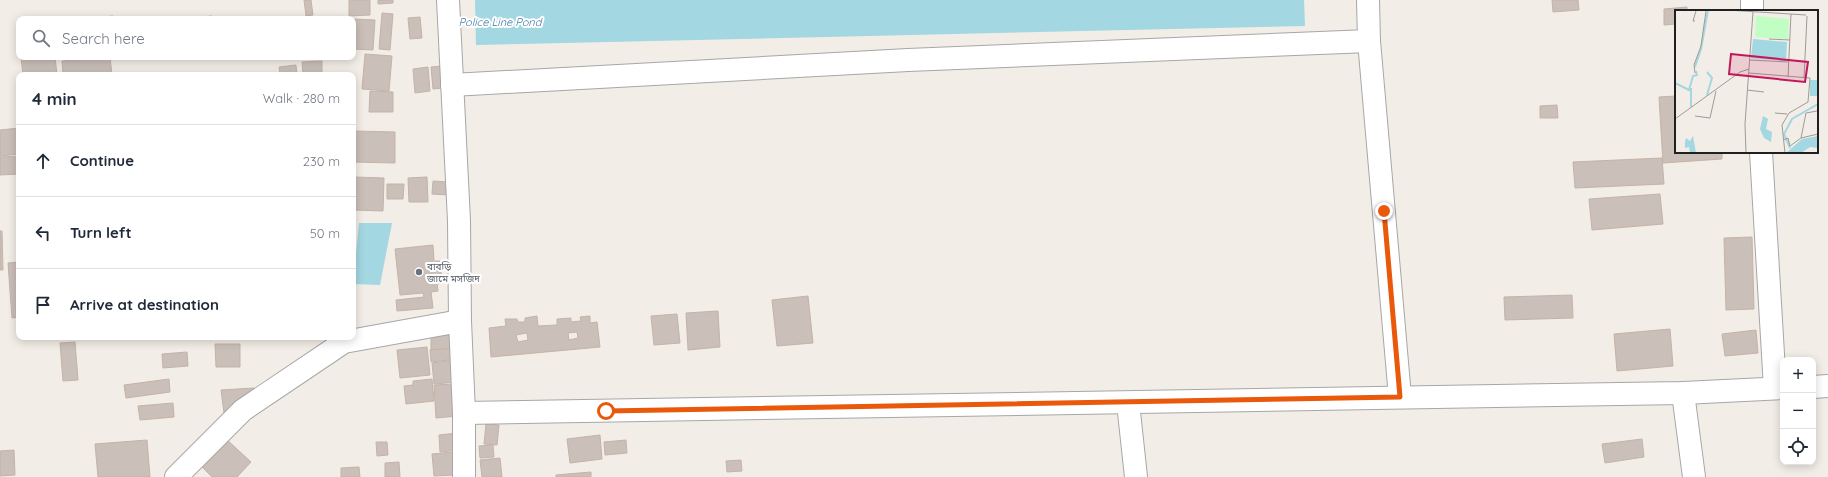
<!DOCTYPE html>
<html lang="en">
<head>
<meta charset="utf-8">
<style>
  :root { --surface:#fff; --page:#f6f6f7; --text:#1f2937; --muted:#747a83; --line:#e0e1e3 }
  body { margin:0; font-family:Quicksand,"Noto Sans Bengali",sans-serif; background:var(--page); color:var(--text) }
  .controls { position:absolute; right:12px; bottom:12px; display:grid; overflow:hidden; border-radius:8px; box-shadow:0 2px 10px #0003 }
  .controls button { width:36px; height:36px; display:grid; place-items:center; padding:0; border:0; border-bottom:1px solid var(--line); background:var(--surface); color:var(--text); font:20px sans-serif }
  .stop { position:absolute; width:12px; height:12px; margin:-9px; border:3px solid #ea580c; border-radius:50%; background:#fff }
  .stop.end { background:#ea580c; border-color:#fff; box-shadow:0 1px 4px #0008 }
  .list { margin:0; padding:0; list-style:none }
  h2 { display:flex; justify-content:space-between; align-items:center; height:52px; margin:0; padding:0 16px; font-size:17px }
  h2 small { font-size:13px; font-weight:400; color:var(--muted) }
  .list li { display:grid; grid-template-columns:26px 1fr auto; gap:12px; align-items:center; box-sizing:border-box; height:72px; padding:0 16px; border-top:1px solid var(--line) }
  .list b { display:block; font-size:15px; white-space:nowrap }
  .list em { font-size:13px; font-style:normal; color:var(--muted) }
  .icon { flex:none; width:22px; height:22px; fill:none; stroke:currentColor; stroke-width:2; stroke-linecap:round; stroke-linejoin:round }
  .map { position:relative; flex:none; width:1828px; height:477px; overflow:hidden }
  .search { position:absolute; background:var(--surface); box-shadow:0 2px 10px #0003; left:16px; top:16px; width:340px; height:44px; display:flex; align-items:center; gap:10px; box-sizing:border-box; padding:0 14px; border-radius:8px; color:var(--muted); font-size:15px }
  .panel { position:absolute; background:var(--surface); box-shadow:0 2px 10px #0003; left:16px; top:72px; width:340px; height:268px; border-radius:8px }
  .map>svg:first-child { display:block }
  .water { fill:#a3d7e2 }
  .building { fill:#cabfb9; stroke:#c5b3a7; fill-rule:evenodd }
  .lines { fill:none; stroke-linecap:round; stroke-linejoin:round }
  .minor-casing { stroke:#a7a7a7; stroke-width:24 }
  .tertiary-casing { stroke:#a7a7a7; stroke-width:24 }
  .minor { stroke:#fff; stroke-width:22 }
  .tertiary { stroke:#fff; stroke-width:22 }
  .route { stroke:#ea580c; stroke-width:5 }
  .worship-dot { fill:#6b7280; stroke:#fff; stroke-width:1.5 }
  .labels { text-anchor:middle; stroke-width:4; stroke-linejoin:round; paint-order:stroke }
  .worship-label { font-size:10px; fill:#5b616d; stroke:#fff; text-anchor:start }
  .water-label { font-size:11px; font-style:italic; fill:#3f78a8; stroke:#fff }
  .inset-river { fill:none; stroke:#a3d7e2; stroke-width:2 }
  .inset-road { fill:none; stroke:#9e9b97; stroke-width:1 }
  .view { fill:#c2185b; fill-opacity:0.15; stroke:#c2185b; stroke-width:2 }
  .inset-edge { fill:none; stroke:#202020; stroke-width:2 }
</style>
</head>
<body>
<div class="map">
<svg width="1828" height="477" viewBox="0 0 1828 477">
  <rect width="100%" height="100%" fill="#f2ede6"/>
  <g class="water">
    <polygon points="475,0 1304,0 1305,26 476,45"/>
    <polygon points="359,223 392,223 380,285 353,284"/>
  </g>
  <g class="building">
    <polygon points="304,0 311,0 313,15 306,16"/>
    <polygon points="349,0 370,0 370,15 349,16"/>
    <polygon points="378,0 393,0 393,3 378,4"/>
    <polygon points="1552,0 1578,0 1579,10 1553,12"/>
    <polygon points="1687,7 1687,11 1676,11 1676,24 1664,25 1664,9"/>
    <polygon points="382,13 393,14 390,50 379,49"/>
    <polygon points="113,16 114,19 82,19"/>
    <polygon points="212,16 212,19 188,19 188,18"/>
    <polygon points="420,17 422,38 410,39 408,18"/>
    <polygon points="353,19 375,20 373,50 353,49"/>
    <polygon points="365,54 392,56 389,91 362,89"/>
    <polygon points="21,57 55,57 57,75 23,75"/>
    <polygon points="110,57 112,75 63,75 62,61"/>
    <polygon points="322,61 322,75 303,75 302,62"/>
    <polygon points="296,65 297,75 280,75 279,67"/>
    <polygon points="441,66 443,88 433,89 431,67"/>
    <polygon points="428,67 430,91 415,93 413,69"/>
    <polygon points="370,91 393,92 393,112 369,112"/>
    <polygon points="1676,96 1676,152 1722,152 1722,159 1663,163 1659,97"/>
    <polygon points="1557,105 1558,118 1540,118 1540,106"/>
    <polygon points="19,128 19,154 0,156 0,130"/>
    <polygon points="353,131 395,132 395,163 353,162"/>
    <polygon points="19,156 19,174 0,175 0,157"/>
    <polygon points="1662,158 1664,184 1575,188 1573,162"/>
    <polygon points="353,177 384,178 383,211 353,210"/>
    <polygon points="427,177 428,202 409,202 408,178"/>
    <polygon points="433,181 449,182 448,195 432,194"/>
    <polygon points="387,184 404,184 403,199 387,199"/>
    <polygon points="1660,194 1663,224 1592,230 1589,199"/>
    <polygon points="0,231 2,231 3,270 0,270"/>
    <polygon points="1752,237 1754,309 1726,310 1724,238"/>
    <polygon points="433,245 434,261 440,261 442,283 437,284 438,291 431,292 433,308 397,311 396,300 424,297 423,293 400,295 395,249"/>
    <polygon points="19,262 19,317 12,318 8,263"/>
    <polygon points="1572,295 1573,318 1505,320 1504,297"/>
    <polygon points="808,296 813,343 777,346 772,300"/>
    <polygon points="718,311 720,347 688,350 686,313"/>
    <polygon points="677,314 680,343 654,345 651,316"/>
    <path d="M537 316 538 326 557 325V319L571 318V322L581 321 580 317 590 316V323L597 322 600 347 491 357 489 328 506 326 505 319H517L518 322H525V318ZM577 332 578 338 569 340 568 333ZM527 333 528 340 518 342 516 335Z"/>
    <polygon points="1670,329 1673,366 1617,371 1614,334"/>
    <polygon points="1756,330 1758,353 1725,356 1722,334"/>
    <polygon points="451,335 452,349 431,350 431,336"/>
    <polygon points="75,342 78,380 63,381 60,343"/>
    <polygon points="215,344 240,344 240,367 216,367"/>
    <polygon points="427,347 430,375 400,378 397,350"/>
    <polygon points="456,348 457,359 431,362 430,350"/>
    <polygon points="187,352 188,366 163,368 162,354"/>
    <polygon points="456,360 458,382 434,384 432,363"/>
    <polygon points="169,379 170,392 126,398 124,385"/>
    <polygon points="432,379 434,401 406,404 404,386 413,385 413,381"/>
    <polygon points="455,384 458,416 436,418 434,385"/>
    <polygon points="254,388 255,398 224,413 221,390"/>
    <polygon points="173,403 174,417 140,420 138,406"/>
    <polygon points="486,424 499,425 497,445 484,444"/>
    <polygon points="457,433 459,450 440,452 439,435"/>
    <polygon points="600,435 602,459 570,463 567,439"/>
    <polygon points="224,437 251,462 237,477 212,477 199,464"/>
    <polygon points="1642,439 1644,457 1605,463 1602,444"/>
    <polygon points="147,440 150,477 98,477 95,444"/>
    <polygon points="626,440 627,453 605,455 604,442"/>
    <polygon points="376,442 387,442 388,455 377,456"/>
    <polygon points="493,445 494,457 480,458 479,446"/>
    <polygon points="14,450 15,475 0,476 0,451"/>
    <polygon points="453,452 455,475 434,476 432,454"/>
    <polygon points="500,458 502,477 482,477 480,460"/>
    <polygon points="741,460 742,471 727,472 726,461"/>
    <polygon points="399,462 400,477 385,477 385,463"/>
    <polygon points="359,467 360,477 341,477 341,468"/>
    <polygon points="591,472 591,477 556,477 556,475"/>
  </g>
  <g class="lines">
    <defs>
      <g id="minor">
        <polyline points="448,0 459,221 460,321 464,413 464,477"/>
        <polyline points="1368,0 1369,41 1400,397"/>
        <polyline points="452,85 908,60 1369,41"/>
        <polyline points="1813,387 1828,386"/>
        <polyline points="1683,393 1694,477"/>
        <polyline points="1128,403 1136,477"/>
        <polyline points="464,413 1683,393 1783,388"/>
        <polyline points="176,477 243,410 344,342 460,321"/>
      </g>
      <g id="tertiary">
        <polyline points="1752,0 1752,11"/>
        <polyline points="1761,152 1775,388"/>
      </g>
    </defs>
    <use href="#minor" class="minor-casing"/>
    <use href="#tertiary" class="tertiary-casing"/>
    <use href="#minor" class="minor"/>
    <use href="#tertiary" class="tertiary"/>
  </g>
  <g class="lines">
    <polyline class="route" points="606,411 1400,397 1384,211"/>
  </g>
  <circle class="worship-dot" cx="419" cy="272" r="4"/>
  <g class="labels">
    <g class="worship-label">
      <text x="427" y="270">বাবড়ি<tspan x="427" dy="12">জামে মসজিদ</tspan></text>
    </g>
    <g class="water-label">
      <text x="500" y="26">Police Line Pond</text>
    </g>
  </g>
  <g transform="translate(1675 10)">
    <rect width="143" height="143" fill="#f2ede6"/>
    <path d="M81 6 114 9 113 29 80 27Z" fill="#c1fec3"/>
    <path d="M78 29 112 32 111 51 76 48ZM135 70H143V86H135ZM88 106 93 109 91 119 97 122 96 132 89 128 85 119ZM18 126 21 143H15L14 137 10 138V132L11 128 15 131ZM143 126V138L135 137 126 143H111L127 129Z" fill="#a3d7e2"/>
    <path class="inset-river" d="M20 57 26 39 33 0M0 73 14 80 18 66 22 65 21 61M32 85 37 68 32 62M16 97V78M115 138 109 124 117 109 143 94"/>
    <path class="inset-road" d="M4 0H43M52 0 131 5M20 11H18L21 1M94 29 115 30M75 50 113 52M20 63 19 55 26 36 31 1M74 63 135 68 133 92 114 103 107 115 110 143M113 67 116 4M129 68 132 6M72 80 89 82M142 101 131 103 126 128 143 124M100 103 112 104M20 106 35 108 41 81M0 109 65 62 74 59M108 130 113 128 115 136 126 128M71 143 70 114 78 2"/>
    <path class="view" d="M56 44 133 52 130 72 54 64Z"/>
    <rect width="143" height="143" class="inset-edge"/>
  </g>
</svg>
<div class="controls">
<button>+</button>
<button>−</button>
<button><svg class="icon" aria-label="locate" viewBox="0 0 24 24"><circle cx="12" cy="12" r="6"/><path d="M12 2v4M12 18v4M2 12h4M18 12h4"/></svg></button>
</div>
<div class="stop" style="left:606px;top:411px"></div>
<div class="stop end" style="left:1384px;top:211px"></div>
<div class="search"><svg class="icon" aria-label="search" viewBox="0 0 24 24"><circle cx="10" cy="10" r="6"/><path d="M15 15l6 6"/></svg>Search here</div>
<section class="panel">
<h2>4 min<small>Walk · 280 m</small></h2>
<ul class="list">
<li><svg class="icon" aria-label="ahead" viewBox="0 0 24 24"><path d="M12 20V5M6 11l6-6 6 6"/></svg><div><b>Continue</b></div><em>230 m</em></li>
<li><svg class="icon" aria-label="left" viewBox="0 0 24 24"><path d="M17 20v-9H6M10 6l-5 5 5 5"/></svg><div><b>Turn left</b></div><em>50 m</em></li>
<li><svg class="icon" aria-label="arrive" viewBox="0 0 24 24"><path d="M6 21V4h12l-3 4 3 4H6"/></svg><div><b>Arrive at destination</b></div></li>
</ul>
</section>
</div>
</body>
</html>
